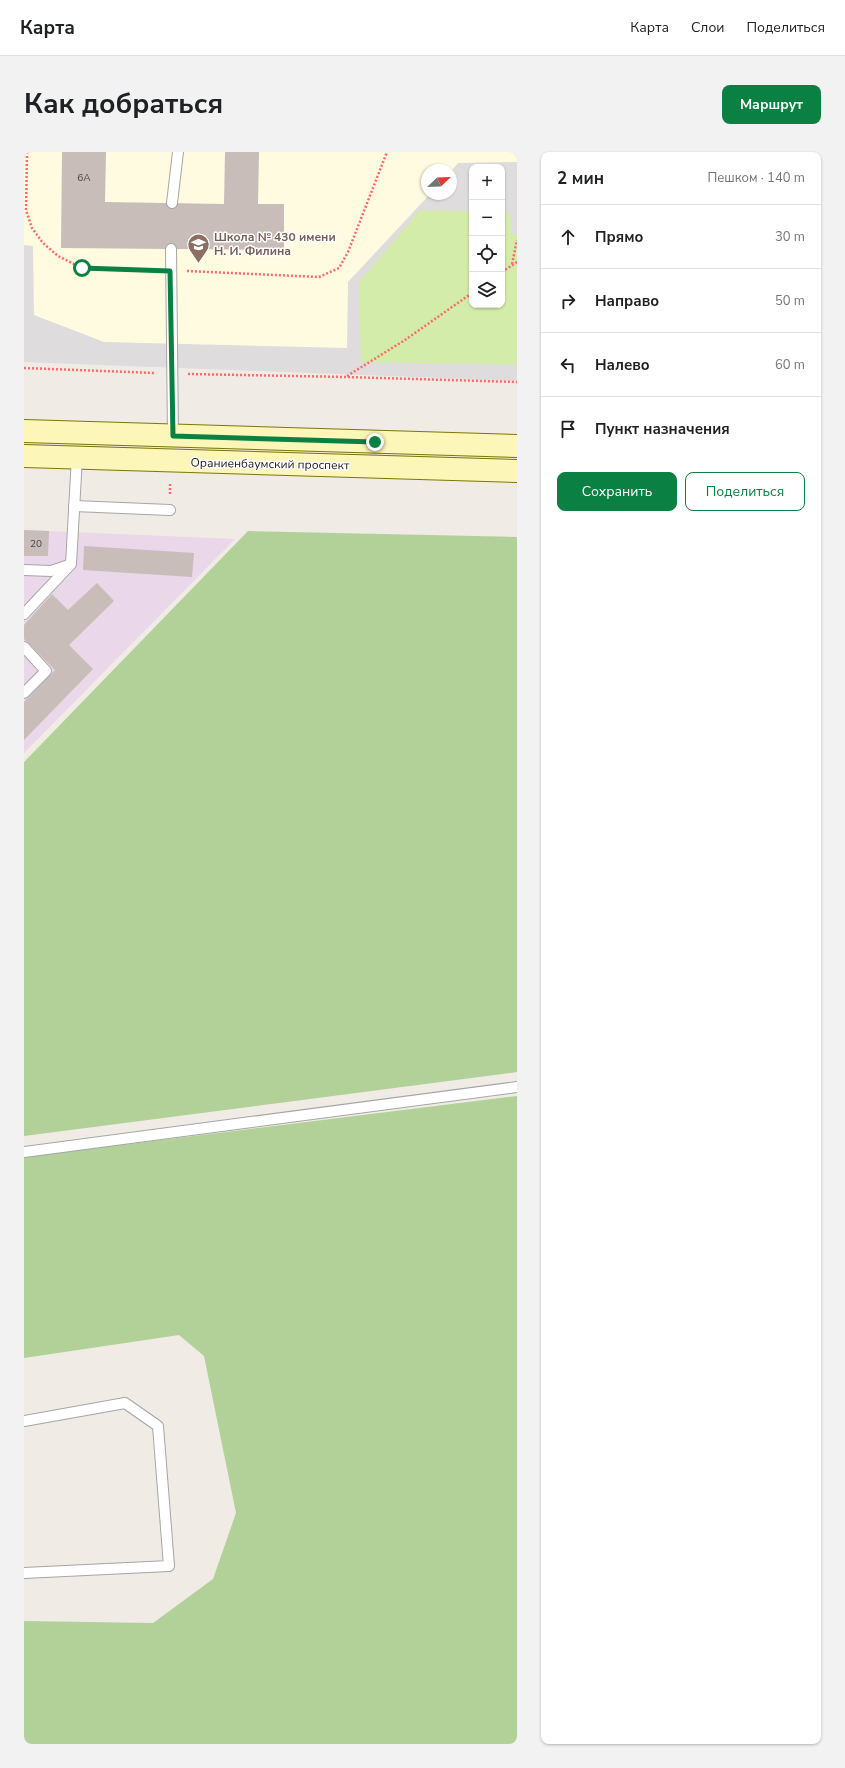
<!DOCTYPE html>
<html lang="ru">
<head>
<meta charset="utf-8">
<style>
  :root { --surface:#fff; --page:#f2f2f2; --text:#202124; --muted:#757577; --line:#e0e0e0; --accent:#0b8043 }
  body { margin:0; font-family:"Nunito Sans",sans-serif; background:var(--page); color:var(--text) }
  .controls { position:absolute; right:12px; top:12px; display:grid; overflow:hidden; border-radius:8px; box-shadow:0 1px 3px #0004 }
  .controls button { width:36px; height:36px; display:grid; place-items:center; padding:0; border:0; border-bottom:1px solid var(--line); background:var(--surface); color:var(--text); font:20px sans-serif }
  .compass { position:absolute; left:397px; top:12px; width:36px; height:36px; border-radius:50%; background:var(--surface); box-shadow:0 1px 3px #0004; rotate:67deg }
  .stop { position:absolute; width:12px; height:12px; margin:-9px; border:3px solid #0b8043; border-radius:50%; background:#fff }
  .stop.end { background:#0b8043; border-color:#fff; box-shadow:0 1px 4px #0008 }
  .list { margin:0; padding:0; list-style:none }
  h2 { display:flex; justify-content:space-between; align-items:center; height:52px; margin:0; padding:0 16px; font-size:17px }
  h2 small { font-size:13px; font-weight:400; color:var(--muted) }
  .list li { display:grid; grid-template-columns:26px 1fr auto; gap:12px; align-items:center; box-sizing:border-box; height:64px; padding:0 16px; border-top:1px solid var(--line) }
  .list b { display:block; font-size:15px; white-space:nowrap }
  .list em { font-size:13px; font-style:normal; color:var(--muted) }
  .actions { display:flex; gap:8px; padding:12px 16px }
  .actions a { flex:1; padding:9px 0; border:1px solid var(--accent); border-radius:8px; text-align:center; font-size:14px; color:var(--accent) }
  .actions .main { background:var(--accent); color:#fff }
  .icon { flex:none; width:22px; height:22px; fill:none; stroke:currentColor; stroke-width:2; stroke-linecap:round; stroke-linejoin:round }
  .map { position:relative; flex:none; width:493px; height:1592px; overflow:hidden; border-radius:8px }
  header { display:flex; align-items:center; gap:24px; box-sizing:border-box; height:56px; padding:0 20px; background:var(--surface); border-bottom:1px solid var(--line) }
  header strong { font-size:19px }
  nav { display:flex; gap:22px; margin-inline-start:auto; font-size:14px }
  .intro { display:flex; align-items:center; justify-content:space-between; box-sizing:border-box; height:96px; padding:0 24px }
  h1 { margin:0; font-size:28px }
  .button { padding:10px 18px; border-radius:8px; background:var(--accent); color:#fff; font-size:14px; font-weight:700 }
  main { display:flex; gap:24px; padding:0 24px }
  aside { flex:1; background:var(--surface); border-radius:8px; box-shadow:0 1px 3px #0004 }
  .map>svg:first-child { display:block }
  .residential { fill:#dedcdd; fill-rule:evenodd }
  .industrial { fill:#ead7e9 }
  .education { fill:#fffbe0 }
  .grass { fill:#d4ecaa }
  .forest { fill:#b1d199 }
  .building { fill:#c8bdb8 }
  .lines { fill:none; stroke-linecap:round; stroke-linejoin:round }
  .service-casing { stroke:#a6a6a6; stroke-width:12 }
  .secondary-casing { stroke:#7c7801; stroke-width:24 }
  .path { stroke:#fe686e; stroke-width:2.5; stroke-dasharray:2 2; stroke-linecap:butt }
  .service { stroke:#fff; stroke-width:10 }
  .secondary { stroke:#fcf6b8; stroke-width:22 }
  .route { stroke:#0b8043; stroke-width:5 }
  .labels { text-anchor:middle; stroke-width:3; stroke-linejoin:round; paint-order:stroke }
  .number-label { font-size:10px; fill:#494645 }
  .education-label { font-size:12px; font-weight:bold; fill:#785e54; stroke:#fff; text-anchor:start }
  .street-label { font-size:12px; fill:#1f1f1f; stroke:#fff }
</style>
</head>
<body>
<header>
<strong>Карта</strong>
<nav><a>Карта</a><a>Слои</a><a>Поделиться</a></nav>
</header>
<div class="intro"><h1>Как добраться</h1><a class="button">Маршрут</a></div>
<main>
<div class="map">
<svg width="493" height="1592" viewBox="0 0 493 1592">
  <rect width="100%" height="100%" fill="#f0ebe5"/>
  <path class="residential" d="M0 0H493V229L0 210ZM448 15H478V153H448ZM403 18H427V42H403Z"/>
  <polygon class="industrial" points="0,378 211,387 0,601"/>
  <polygon class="education" points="0,0 493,0 493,10 434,11 427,19 403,18 403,42 406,42 324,130 323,196 80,190 10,163 9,94 0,93"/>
  <polygon class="grass" points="396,58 448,59 448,153 478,153 478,60 486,61 487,82 493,83 493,213 337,210 335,130"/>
  <g class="forest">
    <polygon points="224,379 493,385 493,920 0,984 0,610"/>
    <polygon points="493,944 493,1592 0,1592 0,1469 129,1471 189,1427 212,1361 180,1204 155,1183 0,1206 0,1005"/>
  </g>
  <g class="building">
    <polygon points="38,0 82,0 81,50 200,52 201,0 235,0 234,52 260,52 260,98 37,96"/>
    <polygon points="0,378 25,379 24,404 0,404"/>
    <polygon points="60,394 170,401 168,425 59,418"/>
    <polygon points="73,431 90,449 45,493 69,517 0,588 0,550 31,518 0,487 0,473 28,442 44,458"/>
  </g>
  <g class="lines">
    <defs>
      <g id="service">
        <polyline points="148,51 154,0"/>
        <polyline points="147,97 149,284"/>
        <polyline points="50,354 146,358"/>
        <polyline points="0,418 27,419 45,413"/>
        <polyline points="0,462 47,412 53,305"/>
        <polyline points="0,495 22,519 0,541"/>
        <polyline points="0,1000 493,935"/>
        <polyline points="0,1269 101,1251 134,1274 145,1414 0,1421"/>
      </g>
      <g id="secondary">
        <polyline points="0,279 493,294"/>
        <polyline points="0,304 493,319"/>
      </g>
    </defs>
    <use href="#service" class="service-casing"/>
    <use href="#secondary" class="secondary-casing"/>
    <g class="path">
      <polyline points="3,0 2,58 8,76 19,91 34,104 58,116 130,118"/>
      <polyline points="488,112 493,88"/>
      <polyline points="163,119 295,125 315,116 324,100 363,0"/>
      <polyline points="478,120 493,110"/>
      <polyline points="0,216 131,221"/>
      <polyline points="164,222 322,225 493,230"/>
      <polyline points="323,224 381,188 448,141"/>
      <polyline points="146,342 146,331"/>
    </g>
    <use href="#service" class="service"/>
    <use href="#secondary" class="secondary"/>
  </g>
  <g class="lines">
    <polyline class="route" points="58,116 146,119 149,284 351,290"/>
  </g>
  <defs>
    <symbol id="school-pin" viewBox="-11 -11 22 30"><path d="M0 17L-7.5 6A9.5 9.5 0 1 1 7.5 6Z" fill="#8d6e63" stroke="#fff"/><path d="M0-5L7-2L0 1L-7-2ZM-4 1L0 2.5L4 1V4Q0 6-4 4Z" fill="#fff"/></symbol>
  </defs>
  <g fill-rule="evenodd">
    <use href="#school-pin" x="162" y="80" width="25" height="34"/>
  </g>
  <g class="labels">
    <g class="number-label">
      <text x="60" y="29">6А</text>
      <text x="12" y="395">20</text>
    </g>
    <g class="education-label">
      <text x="190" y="89">Школа № 430 имени<tspan x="190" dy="14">Н. И. Филина</tspan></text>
    </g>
    <g class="street-label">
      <text transform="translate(246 312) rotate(1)" y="4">Ораниенбаумский проспект</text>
    </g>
  </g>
</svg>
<div class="controls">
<button>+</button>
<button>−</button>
<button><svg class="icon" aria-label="locate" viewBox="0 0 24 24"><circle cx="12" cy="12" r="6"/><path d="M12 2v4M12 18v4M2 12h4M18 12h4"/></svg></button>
<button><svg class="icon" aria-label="layers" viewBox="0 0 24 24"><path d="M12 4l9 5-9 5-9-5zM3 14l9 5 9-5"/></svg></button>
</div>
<svg class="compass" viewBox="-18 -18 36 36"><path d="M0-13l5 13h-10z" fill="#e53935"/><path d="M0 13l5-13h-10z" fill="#757577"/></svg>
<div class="stop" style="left:58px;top:116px"></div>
<div class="stop end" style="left:351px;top:290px"></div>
</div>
<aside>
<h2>2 мин<small>Пешком · 140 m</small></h2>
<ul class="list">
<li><svg class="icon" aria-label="ahead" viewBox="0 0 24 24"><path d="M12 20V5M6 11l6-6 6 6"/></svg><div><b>Прямо</b></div><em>30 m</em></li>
<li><svg class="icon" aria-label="right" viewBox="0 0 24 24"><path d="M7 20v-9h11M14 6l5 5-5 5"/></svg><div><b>Направо</b></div><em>50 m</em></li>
<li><svg class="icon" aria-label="left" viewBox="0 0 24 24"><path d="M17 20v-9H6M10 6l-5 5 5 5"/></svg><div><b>Налево</b></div><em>60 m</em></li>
<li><svg class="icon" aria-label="arrive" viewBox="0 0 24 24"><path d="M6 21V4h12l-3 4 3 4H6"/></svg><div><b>Пункт назначения</b></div></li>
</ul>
<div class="actions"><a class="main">Сохранить</a><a>Поделиться</a></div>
</aside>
</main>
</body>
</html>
